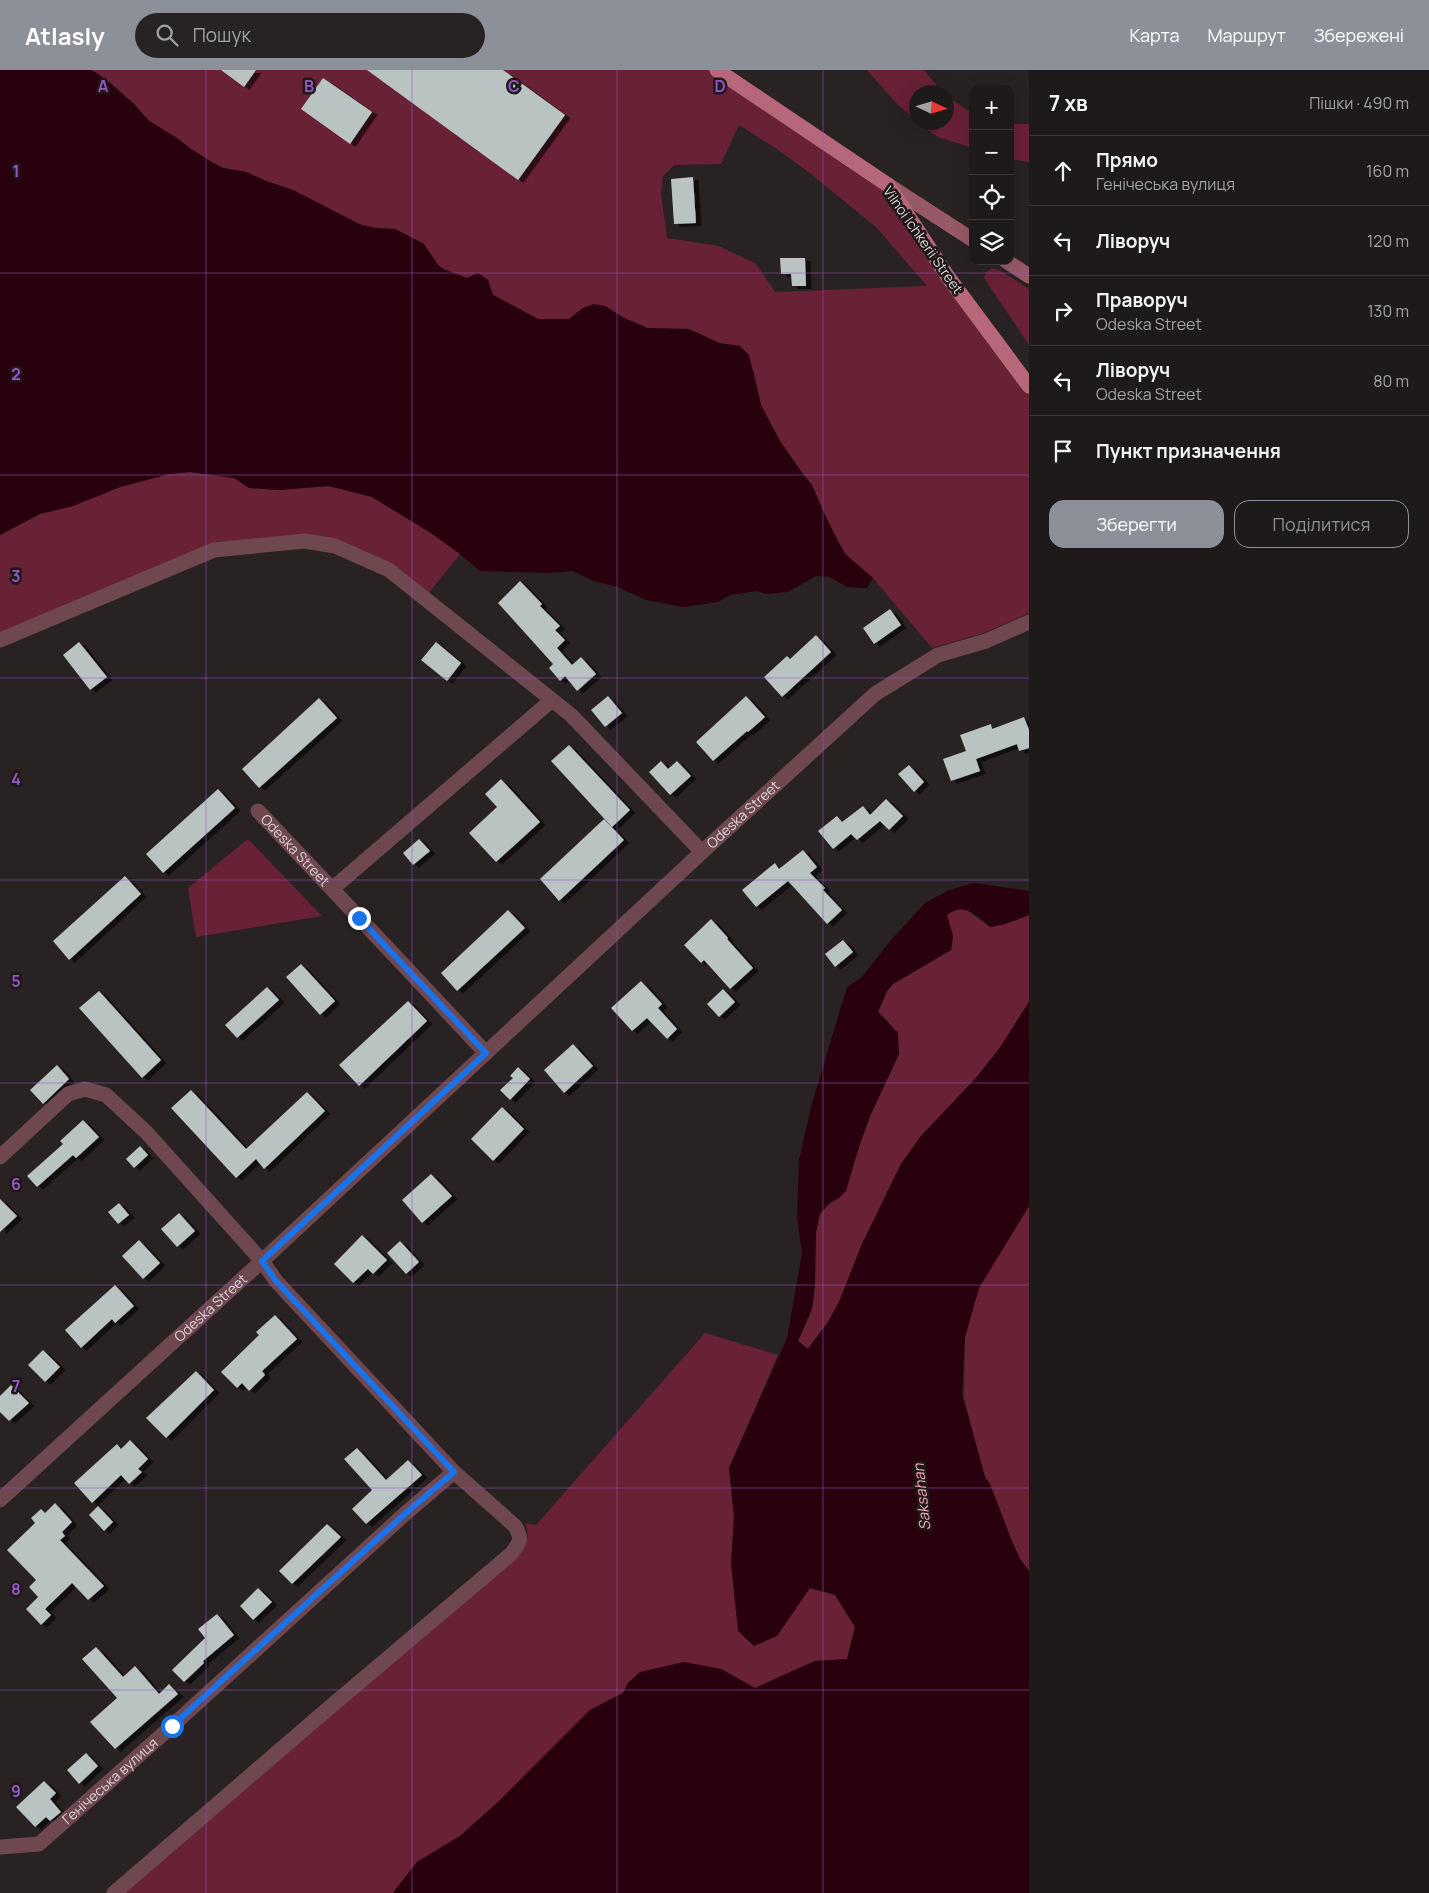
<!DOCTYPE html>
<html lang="uk">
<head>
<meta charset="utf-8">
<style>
  :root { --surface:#1f1a1a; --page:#272323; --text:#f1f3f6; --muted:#a1a1a2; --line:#3c3839; --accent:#8c9099 }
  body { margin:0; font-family:Manrope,sans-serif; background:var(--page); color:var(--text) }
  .controls { position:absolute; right:15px; top:15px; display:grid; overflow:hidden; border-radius:10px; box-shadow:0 5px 20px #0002 }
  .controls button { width:45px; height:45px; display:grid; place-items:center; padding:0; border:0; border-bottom:1px solid var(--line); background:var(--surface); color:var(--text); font:25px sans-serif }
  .compass { position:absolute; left:909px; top:15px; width:45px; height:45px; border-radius:50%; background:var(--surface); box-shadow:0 5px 20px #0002; rotate:94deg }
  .stop { position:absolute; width:15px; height:15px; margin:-11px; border:4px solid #1a73e8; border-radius:50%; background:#fff }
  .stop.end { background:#1a73e8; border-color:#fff; box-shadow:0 1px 5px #0008 }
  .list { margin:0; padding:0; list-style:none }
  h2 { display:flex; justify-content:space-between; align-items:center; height:65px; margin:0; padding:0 20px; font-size:21px }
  h2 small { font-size:16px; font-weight:400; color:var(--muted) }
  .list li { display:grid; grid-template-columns:32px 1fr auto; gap:15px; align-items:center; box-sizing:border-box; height:70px; padding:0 20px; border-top:1px solid var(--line) }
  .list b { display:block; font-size:19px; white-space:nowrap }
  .list p { margin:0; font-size:16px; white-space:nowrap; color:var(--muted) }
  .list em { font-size:16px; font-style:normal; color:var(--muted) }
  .actions { display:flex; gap:10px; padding:15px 20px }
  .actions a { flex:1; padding:11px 0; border:1px solid var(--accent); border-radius:15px; text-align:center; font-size:18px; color:var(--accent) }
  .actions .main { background:var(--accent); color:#fff }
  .icon { flex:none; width:28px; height:28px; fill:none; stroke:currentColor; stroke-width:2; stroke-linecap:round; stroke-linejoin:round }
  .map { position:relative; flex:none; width:1029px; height:1823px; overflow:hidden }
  header { display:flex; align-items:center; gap:30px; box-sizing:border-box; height:70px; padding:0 25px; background:var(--accent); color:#fff }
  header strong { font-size:24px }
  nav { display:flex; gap:28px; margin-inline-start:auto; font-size:18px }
  .search { width:350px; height:45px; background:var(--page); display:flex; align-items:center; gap:12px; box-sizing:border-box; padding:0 18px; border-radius:28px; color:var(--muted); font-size:19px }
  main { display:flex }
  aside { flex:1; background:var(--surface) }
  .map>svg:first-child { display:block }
  .green { fill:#692136; fill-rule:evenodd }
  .water { fill:#29000d }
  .building { fill:#b9c3c1; filter:url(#shadow) }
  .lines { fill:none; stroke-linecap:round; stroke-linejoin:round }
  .street { stroke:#6e474f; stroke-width:15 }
  .secondary { stroke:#975967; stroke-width:15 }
  .primary { stroke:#b66779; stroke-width:15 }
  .route { stroke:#1a73e8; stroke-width:6 }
  .grid { fill:none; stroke:#9357c5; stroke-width:1; stroke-opacity:0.55 }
  .labels { text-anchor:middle; stroke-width:5; stroke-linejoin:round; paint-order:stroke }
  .street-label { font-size:14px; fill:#dcd8d8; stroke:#1f181a }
  .water-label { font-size:15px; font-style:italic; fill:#f3a7b7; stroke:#1f181a }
  .grid-label { font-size:16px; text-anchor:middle; font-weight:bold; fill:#9357c5; stroke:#1f181a; stroke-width:5; stroke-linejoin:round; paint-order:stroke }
</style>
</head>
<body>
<header>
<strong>Atlasly</strong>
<div class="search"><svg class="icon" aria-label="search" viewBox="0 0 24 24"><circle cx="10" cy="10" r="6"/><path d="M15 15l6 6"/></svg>Пошук</div>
<nav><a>Карта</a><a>Маршрут</a><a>Збережені</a></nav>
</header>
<main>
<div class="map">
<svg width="1029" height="1823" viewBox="0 0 1029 1823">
  <defs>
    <filter id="shadow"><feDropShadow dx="5.5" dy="3" stdDeviation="0" flood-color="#0009"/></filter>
  </defs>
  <rect width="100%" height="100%" fill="#292223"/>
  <g class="green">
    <path d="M91 0H717L888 115 1029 316V543L984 563 932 578 873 508 848 487 833 463 812 415 803 404 780 371 761 335 754 302 740 276 719 273 689 259 648 258 624 248 605 236 583 238 569 249H538L493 225 488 210 467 208 444 199 438 195 424 174 395 159 375 158 359 154 293 120 266 111 246 102 223 98 210 91 191 79 177 68 149 51 134 34 110 12ZM739 55 774 77 811 104 876 157 927 216 775 222 756 194 719 176 667 168 661 124 663 106 674 95 721 94Z"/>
    <polygon points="867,0 924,0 942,22 916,22 916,50 898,35"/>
    <polygon points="947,26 973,44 973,78 938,67 919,53 946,52"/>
    <polygon points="1010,54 1029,54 1029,92 1010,89"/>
    <polygon points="992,198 1001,201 1029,219 1029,275 984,208 986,202"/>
    <polygon points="190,402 234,408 249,418 279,420 329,416 372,427 431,463 460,484 428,524 337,470 213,474 0,562 0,465 40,444 73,436 120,417 169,404"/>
    <polygon points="248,769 322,846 196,867 188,818"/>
    <path d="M954 839H965L990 857 1005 854 1029 845V932L999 979 975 1009 921 1066 901 1094 862 1174 839 1232 828 1252 808 1279 798 1271C802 1261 809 1250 812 1239 819 1214 810 1161 821 1143 826 1136 832 1132 839 1128L871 1044 899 984 888 951 878 942 887 921 893 914 951 880 953 866 946 844Z"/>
    <polygon points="1029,1136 1029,1501 1020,1489 1011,1469 990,1414 985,1407 964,1329 965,1267 979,1218"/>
    <path d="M705 1263 778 1285 729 1398 734 1447 731 1494 777 1566 809 1518 835 1525 855 1557 847 1589 815 1591 755 1618 721 1599 628 1613 623 1623 590 1640 498 1732 460 1766 417 1792 393 1823H124L326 1648 517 1488C526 1476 531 1468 525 1453L536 1455Z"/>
  </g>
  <g class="water">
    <polygon points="0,0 91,0 97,3 134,34 149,51 177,68 191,79 210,91 223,98 246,102 266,111 293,120 359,154 375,158 395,159 424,174 438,195 443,199 467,208 478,203 488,210 493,225 538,249 569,249 583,238 594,234 605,236 624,248 647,258 689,259 719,273 740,276 749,285 761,335 780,371 803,404 812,415 822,439 844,483 873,508 867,518 847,517 830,507 816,506 788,522 766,524 757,521 730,525 718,532 683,537 646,530 618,517 593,511 573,501 548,503 480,501 460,484 431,463 372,427 329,416 279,420 249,418 234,408 190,402 169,404 120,417 73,436 40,444 0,465"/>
    <path d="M975 813 1029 821V845L1005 854 990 857C976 845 964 832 947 845L953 866 951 880 893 914 887 921 878 942 898 963 899 984 871 1044 859 1077 846 1121 839 1128 829 1133 820 1144 816 1162 815 1215 812 1238 798 1271 808 1279 828 1252 839 1232 862 1174 901 1094 921 1066 975 1009 999 979 1029 932V1136L979 1218 965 1267 962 1324 985 1407 990 1414 1011 1469 1020 1489 1029 1501V1823H393L417 1792 460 1766 498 1732 590 1640 623 1623 628 1613 640 1602 684 1592 721 1599 755 1618 815 1591 847 1589 855 1557 835 1525 810 1518 777 1566 754 1576 738 1561 731 1494 734 1447 729 1398 787 1268 802 1183 797 1148 799 1090 811 1037 847 917 862 907 891 870 925 833 949 820Z"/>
  </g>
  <g class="building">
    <polygon points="221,0 256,0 244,17"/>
    <polygon points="367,0 503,0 565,45 518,110"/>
    <polygon points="323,8 372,42 350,74 301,39"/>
    <polygon points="693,107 696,153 674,154 671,109"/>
    <polygon points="780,188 805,188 806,216 792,216 791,204 781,204"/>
    <polygon points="520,511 542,534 540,536 560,556 555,560 565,570 557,578 572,595 581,587 596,604 577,621 565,606 560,611 549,598 553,594 498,533"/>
    <polygon points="890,539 901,555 874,574 863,558"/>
    <polygon points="816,565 831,582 782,627 764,607 787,586 790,589"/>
    <polygon points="79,572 107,607 90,620 63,585"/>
    <polygon points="436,572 461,593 447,611 421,590"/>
    <polygon points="608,626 622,643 605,657 591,640"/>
    <polygon points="746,626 765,647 748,662 747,661 713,691 696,672"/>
    <polygon points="319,628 337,648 259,718 242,699"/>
    <polygon points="1024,647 1029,660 1029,678 1019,681 1017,674 976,689 980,701 951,711 943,689 966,681 960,665 991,654 992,659"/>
    <polygon points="569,675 630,740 612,757 551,691"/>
    <polygon points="661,691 668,699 677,691 691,706 670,725 649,702"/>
    <polygon points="909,695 924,712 914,722 898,704"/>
    <polygon points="501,709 540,752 496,792 469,763 497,737 485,724"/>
    <polygon points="218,719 235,738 163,803 146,784"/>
    <polygon points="886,729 903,746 889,760 880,751 857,770 851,764 833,779 818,761 837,746 842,752 863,736 870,745"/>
    <polygon points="604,749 624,770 559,831 540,809"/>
    <polygon points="419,769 430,781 413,795 403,783"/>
    <polygon points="803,780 817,797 810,803 825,818 823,820 842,840 827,854 788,811 756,837 742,820 775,793 779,799"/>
    <polygon points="125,806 141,824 69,890 53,871"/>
    <polygon points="508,840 525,858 457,921 441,903"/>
    <polygon points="711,849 728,868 727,869 753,898 730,919 704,890 701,893 684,875"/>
    <polygon points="843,870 853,882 835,897 825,884"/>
    <polygon points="301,894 335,931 320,945 286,907"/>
    <polygon points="641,911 662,934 658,938 677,959 667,969 647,948 632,961 611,938"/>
    <polygon points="267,917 279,930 237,968 225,955"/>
    <polygon points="723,919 735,932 719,947 707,934"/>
    <polygon points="99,921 161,990 142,1008 79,938"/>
    <polygon points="408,931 427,951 359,1016 339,995"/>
    <polygon points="573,974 593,996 564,1023 544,1000"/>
    <polygon points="57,995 69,1009 43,1034 30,1020"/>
    <polygon points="518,997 530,1009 510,1030 500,1020 513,1008 510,1006"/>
    <polygon points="191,1020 246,1079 307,1022 325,1041 264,1099 256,1089 236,1108 171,1038"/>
    <polygon points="502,1037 524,1059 493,1091 471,1069"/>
    <polygon points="83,1050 99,1067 76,1088 73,1085 37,1117 27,1106 63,1074 60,1071"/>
    <polygon points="140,1076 148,1085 134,1098 126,1089"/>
    <polygon points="431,1104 452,1126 422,1153 402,1130"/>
    <polygon points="0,1129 17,1146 0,1162"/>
    <polygon points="119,1133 129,1145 118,1154 108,1142"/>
    <polygon points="179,1143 195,1161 177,1177 161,1159"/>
    <polygon points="362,1165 387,1190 373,1204 368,1199 353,1213 334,1194"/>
    <polygon points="139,1170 160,1193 143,1209 122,1186"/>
    <polygon points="400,1171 419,1192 406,1204 387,1183"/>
    <polygon points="115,1215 134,1236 115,1253 112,1249 81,1278 65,1260"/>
    <polygon points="275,1245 297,1269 262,1301 265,1305 249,1321 242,1313 237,1318 221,1302 259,1265 256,1262"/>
    <polygon points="43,1280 60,1297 45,1312 28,1295"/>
    <polygon points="196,1301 214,1320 166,1368 146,1348"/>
    <polygon points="11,1315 29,1333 9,1351 0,1342 0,1326"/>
    <polygon points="130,1370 148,1389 138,1399 142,1402 129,1414 121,1405 92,1433 74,1413 117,1374 121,1379"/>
    <polygon points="357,1378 386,1410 408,1390 422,1405 366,1454 352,1439 372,1420 344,1389"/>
    <polygon points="55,1433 72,1452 62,1462 65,1466 60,1470 104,1516 88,1530 72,1513 45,1539 51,1545 41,1555 26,1539 38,1527 29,1517 36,1510 7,1480 35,1453 31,1448 41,1439 45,1443"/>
    <polygon points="98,1436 113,1452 104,1461 89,1445"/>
    <polygon points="327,1454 341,1467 292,1514 279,1501"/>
    <polygon points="258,1518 272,1532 253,1550 240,1536"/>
    <polygon points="217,1544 234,1565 203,1591 204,1593 184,1612 172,1600 205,1568 198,1559"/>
    <polygon points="96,1577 123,1607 135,1596 159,1624 169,1614 178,1624 115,1679 90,1652 117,1628 82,1589"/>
    <polygon points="86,1683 98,1696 79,1714 67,1700"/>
    <polygon points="44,1711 56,1723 50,1729 61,1742 50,1751 46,1747 35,1757 16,1737"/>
  </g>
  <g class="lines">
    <g class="street">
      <polyline points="0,570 214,480 305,471 335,476 389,500 571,645 702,782"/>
      <path id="s1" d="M258 741 332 819 552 630"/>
      <polyline points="332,819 486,983"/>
      <path d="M0 1087 68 1024 85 1019 106 1025 146 1062 262 1191 276 1211 454 1402 515 1456C523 1470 520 1472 511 1484L323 1643 114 1823"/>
      <path id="s2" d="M0 1430 262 1191 702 782 875 624 938 585 986 571 1029 552"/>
      <path id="s3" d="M0 1777 39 1774 172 1656 407 1442 454 1402"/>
    </g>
    <g class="secondary">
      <polyline points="888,115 973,170"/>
      <polyline points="1006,191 1029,206"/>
    </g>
    <polyline class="primary" points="717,0 888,115 948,207 1029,316"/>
  </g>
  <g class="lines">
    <polyline class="route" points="172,1656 407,1442 454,1402 276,1211 262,1191 486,983 359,848"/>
  </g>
  <path class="grid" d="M206 0V1823M412 0V1823M617 0V1823M823 0V1823M0 203H1029M0 405H1029M0 608H1029M0 810H1029M0 1013H1029M0 1215H1029M0 1418H1029M0 1620H1029"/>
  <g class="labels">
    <g class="street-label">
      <text transform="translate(923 170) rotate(55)" y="5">Vilnoi Ichkerii Street</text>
      <text dy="5" stroke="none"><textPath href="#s2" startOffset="1011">Odeska Street</textPath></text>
      <text dy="5" stroke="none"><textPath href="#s1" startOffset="54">Odeska Street</textPath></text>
      <text dy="5" stroke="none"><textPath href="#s2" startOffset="285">Odeska Street</textPath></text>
      <text dy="5" stroke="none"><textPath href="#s3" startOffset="134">Генічеська вулиця</textPath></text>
    </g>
    <g class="water-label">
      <text transform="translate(922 1427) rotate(-96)" y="5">Saksahan</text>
    </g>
  </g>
  <g class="grid-label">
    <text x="103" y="22">A</text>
    <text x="309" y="22">B</text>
    <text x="514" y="22">C</text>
    <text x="720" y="22">D</text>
    <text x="16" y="107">1</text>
    <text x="16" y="310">2</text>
    <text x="16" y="512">3</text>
    <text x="16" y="715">4</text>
    <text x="16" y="917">5</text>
    <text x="16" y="1120">6</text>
    <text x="16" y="1322">7</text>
    <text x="16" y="1525">8</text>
    <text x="16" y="1727">9</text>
  </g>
</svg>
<div class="controls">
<button>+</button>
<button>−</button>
<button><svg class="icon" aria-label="locate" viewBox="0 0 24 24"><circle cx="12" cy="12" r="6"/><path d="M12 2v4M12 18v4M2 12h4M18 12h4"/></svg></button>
<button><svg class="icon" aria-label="layers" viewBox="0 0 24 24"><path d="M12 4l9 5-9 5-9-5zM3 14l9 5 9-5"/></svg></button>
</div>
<svg class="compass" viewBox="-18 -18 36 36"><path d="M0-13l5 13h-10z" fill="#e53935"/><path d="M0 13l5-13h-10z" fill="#a1a1a2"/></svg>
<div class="stop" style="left:172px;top:1656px"></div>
<div class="stop end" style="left:359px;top:848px"></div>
</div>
<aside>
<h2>7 хв<small>Пішки · 490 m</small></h2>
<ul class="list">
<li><svg class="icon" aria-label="ahead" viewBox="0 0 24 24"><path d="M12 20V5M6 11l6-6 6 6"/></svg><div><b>Прямо</b><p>Генічеська вулиця</p></div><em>160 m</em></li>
<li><svg class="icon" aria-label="left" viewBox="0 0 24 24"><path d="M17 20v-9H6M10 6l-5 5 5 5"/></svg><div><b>Ліворуч</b></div><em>120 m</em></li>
<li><svg class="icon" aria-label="right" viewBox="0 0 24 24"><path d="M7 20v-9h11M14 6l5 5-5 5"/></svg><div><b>Праворуч</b><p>Odeska Street</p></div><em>130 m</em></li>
<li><svg class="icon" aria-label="left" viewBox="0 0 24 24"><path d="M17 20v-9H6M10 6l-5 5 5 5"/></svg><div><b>Ліворуч</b><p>Odeska Street</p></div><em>80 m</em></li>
<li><svg class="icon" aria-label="arrive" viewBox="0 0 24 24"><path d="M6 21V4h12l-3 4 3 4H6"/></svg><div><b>Пункт призначення</b></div></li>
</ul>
<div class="actions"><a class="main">Зберегти</a><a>Поділитися</a></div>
</aside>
</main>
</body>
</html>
